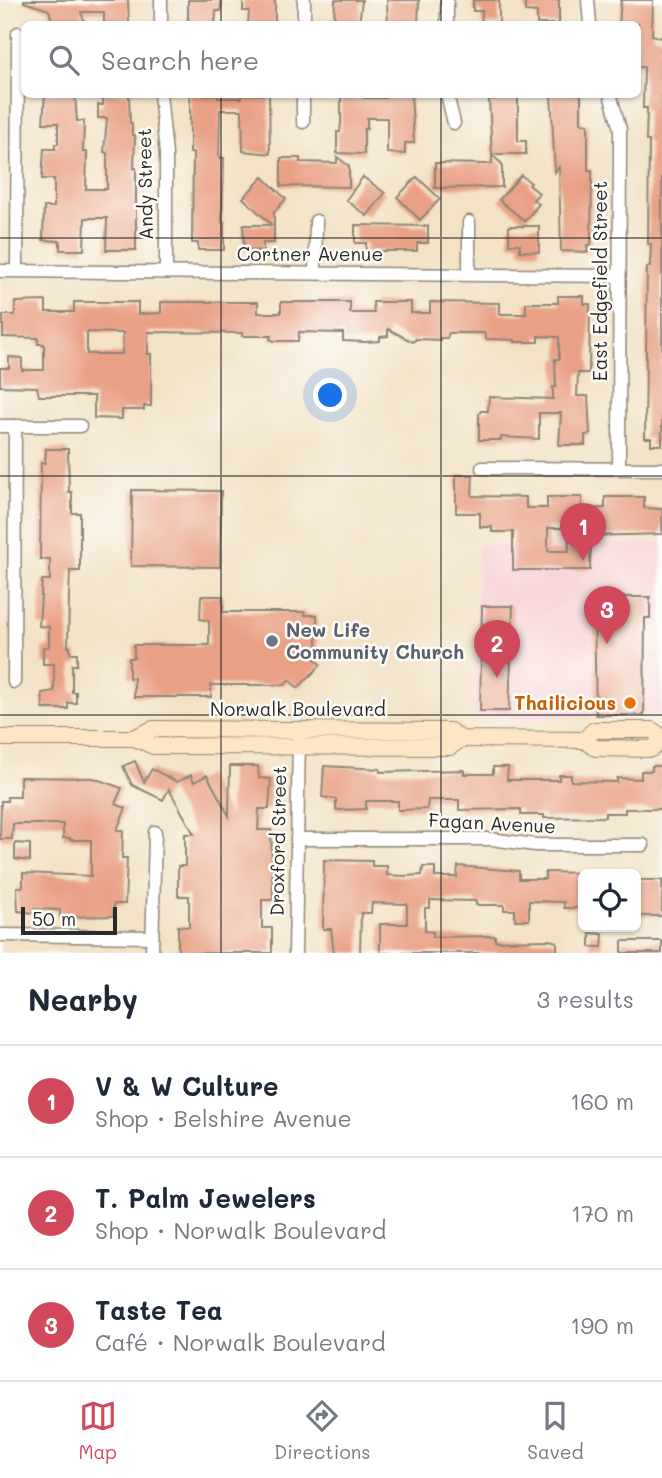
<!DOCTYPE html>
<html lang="en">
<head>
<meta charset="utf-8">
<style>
  :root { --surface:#fff; --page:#f6f6f7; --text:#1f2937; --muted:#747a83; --line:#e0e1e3; --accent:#d1495b }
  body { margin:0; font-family:Mali,sans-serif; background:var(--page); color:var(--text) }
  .controls { position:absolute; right:21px; bottom:21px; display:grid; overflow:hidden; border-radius:10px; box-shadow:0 2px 5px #0004 }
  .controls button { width:63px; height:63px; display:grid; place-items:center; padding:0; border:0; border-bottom:2px solid var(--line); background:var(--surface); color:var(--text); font:35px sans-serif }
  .scale { position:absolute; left:21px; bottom:18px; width:96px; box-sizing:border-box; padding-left:7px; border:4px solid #2b2b2b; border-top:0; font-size:19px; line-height:24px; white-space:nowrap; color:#2b2b2b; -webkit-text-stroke:5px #fdfcf7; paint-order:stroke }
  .you { position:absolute; left:331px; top:396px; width:24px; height:24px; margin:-18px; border:5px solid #fff; border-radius:50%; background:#1a73e8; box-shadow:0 0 0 10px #1a73e833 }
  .badge { display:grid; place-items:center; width:46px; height:46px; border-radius:50%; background:var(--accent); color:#fff; font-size:23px; font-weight:700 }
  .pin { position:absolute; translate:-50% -58px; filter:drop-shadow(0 2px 4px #0008) }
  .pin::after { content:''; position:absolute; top:37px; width:24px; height:21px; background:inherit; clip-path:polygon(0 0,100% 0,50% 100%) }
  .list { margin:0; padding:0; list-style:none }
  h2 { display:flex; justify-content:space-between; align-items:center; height:91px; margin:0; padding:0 28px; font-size:30px }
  h2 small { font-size:23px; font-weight:400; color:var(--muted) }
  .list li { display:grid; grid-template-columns:46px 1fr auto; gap:21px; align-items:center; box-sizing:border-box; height:112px; padding:0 28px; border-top:2px solid var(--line) }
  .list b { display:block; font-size:26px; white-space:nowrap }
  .list p { margin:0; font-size:23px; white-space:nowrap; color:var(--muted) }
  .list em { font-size:23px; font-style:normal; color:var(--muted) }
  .icon { flex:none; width:38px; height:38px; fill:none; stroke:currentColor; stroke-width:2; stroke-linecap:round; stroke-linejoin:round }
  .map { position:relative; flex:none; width:662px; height:953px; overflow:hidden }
  .search { position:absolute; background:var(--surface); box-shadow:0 2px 5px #0004; left:21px; right:21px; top:21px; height:77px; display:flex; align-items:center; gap:18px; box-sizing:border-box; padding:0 24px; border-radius:10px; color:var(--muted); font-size:26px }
  .sheet { height:427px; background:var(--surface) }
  nav { display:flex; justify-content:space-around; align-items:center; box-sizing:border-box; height:98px; border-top:2px solid var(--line); background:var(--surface); font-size:19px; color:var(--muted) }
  nav a { display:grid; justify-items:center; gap:4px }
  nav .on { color:var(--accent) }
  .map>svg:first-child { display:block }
  .built { fill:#f7cfd3 }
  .building { fill:#e9a186; fill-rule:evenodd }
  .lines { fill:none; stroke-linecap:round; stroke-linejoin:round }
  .street-casing { stroke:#8f8678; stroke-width:15 }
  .secondary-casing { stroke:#8f8678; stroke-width:18 }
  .street { stroke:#fff; stroke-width:12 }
  .secondary { stroke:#fde5c5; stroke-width:16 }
  .grid { fill:none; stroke:#2b2b2b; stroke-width:2; stroke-opacity:0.55 }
  .worship-dot { fill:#6b7280; stroke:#fdfcf7; stroke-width:2.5 }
  .food-dot { fill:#e8710a; stroke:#fdfcf7; stroke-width:2.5 }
  .labels { text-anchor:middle; stroke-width:5; stroke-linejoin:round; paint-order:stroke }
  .street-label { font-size:19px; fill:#2b2b2b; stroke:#fdfcf7 }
  .worship-label { font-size:19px; font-weight:bold; fill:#5b616d; stroke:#fdfcf7; text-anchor:start }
  .food-label { font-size:19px; font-weight:bold; fill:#c56008; stroke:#fdfcf7; text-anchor:end }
</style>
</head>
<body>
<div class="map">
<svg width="662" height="953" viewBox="0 0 662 953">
  <rect width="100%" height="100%" fill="#fdfcf7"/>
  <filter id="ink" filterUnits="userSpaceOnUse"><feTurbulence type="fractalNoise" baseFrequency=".0143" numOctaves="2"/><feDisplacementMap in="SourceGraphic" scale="14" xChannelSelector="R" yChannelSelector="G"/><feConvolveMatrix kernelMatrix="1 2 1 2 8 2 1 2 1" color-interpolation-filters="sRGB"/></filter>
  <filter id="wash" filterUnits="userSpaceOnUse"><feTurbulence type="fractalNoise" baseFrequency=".00686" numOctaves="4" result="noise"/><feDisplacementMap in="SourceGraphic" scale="28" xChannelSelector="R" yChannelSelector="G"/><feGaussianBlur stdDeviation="1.57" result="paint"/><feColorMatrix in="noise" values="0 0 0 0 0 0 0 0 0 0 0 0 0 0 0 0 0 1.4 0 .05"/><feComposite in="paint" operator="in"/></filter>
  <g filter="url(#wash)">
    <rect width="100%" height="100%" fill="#f3e2c6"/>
    <polygon class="built" points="662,543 662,717 474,717 478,545"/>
    <g id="blocks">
      <g class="building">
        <polygon points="24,0 128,0 129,24 104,24 104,12 81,12 85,24 53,24 49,10 24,2"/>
        <polygon points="188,0 221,0 221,11 216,11 215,24 188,24"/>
        <polygon points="243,0 275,0 275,24 248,24 249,11 243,11"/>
        <polygon points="335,0 362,0 359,24 334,24"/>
        <polygon points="387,0 419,0 418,24 388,24"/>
        <polygon points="473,0 499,0 499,24 481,24 482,11 473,11"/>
        <polygon points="525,0 559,0 559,24 537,24 537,12 525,11"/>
        <polygon points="621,0 653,0 652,35 662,38 660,78 662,78 662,445 651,445 651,438 645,438 647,267 650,267 651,244 648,244 649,141 646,141 647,108 643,108 644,67 638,67 638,24 619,24"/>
        <polygon points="45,94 75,94 77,121 84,121 83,152 87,152 86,189 107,189 107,153 104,152 107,118 98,118 98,105 103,105 103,94 129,94 130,123 132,123 132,135 135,135 134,168 136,168 136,250 106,250 107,218 85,218 84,250 60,250 60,241 43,240 44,207 54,207 54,179 42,179 44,149 55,149 55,144 58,144 58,123 43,123"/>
        <polygon points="190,94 218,94 218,98 242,98 242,94 269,94 270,154 243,151 242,110 220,110 219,158 224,158 222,222 224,222 224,250 198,250 198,243 192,243 193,153 190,153"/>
        <polygon points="341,94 364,94 364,98 385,98 385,94 411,94 414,143 405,143 405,154 387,153 387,118 367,118 367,129 364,129 364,154 337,153 337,132 340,132 341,123"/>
        <polygon points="497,94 518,94 518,141 526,141 526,154 492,154 489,99 497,99"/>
        <polygon points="551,94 581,94 581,123 588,124 588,170 592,170 591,245 587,245 588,252 561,251 559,167 555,172"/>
        <polygon points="492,155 502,164 502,187 435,188 435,163 488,164 492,163"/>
        <polygon points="337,157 349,166 349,187 281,186 281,158 300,158 300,162 337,163"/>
        <polygon points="521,175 531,183 529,185 539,193 533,200 539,204 525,221 499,200"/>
        <polygon points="263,177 286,199 274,212 274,243 263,243 263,251 244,250 243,225 272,225 243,198"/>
        <polygon points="363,177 385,193 367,216 346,200"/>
        <polygon points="417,177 440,199 420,220 397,197"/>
        <polygon points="355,225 428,226 428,243 417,243 417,251 366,251 366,243 355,243"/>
        <polygon points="509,226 539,226 539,252 520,251 520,244 509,244"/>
        <path d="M558 296H584V304H590L589 373H578L577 396H588L590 434 585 435V445H559L561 413H539V439L501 437V440H479V414L481 411H488L489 397 553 399V387H556L555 359H559V337L538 336V342H515V340L486 339 484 333H449L447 338H440V340L416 339 413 342 388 329V336L380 337V341L364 342 343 341V333L299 332 298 341H274L270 339 271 336H242L243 333 148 332V354H151V406H144V410H122V419L94 418V396H39L37 387 0 386V368H9V357L22 358V370H44V344H38V338L3 337V315H15V302L46 301V312H74V302H138V314L161 313V302H258V313H281V302H350V313H374L373 302H411V313H430V302L500 303V314H526V303H558ZM87 332 123 333 122 354H87Z"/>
        <polygon points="46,449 68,449 69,492 72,492 72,513 80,513 80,571 70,571 69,597 68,647 70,647 70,653 77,653 77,665 72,665 72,692 76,692 76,703 68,703 68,709 43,709 42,693 54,691 54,664 43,664 43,647 49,647 49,627 39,626 42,580 50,580 50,559 40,559 41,463 45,463"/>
        <path d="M456 475H473L472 496 526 497V508H547V497H582V509L605 508V497H644V508L662 509V534L591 536 590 570H513V532H492V527H480V513H456ZM548 528H568L569 551H548Z"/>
        <polygon points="132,490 221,491 220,567 131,566"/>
        <polygon points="201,596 223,596 223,612 305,612 305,615 317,615 317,652 313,657 321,665 298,688 289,680 285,685 211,685 211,697 134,697 134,678 129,678 129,658 134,658 134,645 209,645 209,621 200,619"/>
        <polygon points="623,597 650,597 650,618 645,618 644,715 596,715 594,609 622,607"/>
        <polygon points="482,606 513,606 509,711 480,711"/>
        <polygon points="135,761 144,782 152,769 177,782 191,775 194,782 207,775 229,816 230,766 258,766 259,778 271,779 269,809 259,809 258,830 271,830 273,900 262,900 262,928 272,928 272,953 178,953 178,926 189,927 189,896 178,896 178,866 185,866 185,834 194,834 169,789 163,800 132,785 123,766"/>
        <polygon points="324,766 380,769 380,772 464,770 464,774 493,774 493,767 508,767 507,780 559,780 559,775 571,775 571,781 617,782 617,778 641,779 641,771 652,771 652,766 662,766 662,809 625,809 625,813 605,813 605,817 544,818 544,815 521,815 521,809 459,810 459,800 428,800 427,809 398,810 398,801 366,801 366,809 339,810 336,809 336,799 322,797"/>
        <polygon points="20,777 93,778 122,788 115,804 126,808 117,830 123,830 122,858 127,858 125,904 114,904 113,916 60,917 60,910 34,909 34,913 18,911 17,887 23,887 23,873 91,876 91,840 70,840 70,838 63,838 63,824 13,824 12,839 0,839 1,801 7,801 7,797 20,797"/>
        <polygon points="15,843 30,844 30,861 15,859"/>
        <polygon points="324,860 372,861 372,866 387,866 387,875 403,876 422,875 423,867 435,867 435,877 457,877 458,866 519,871 519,879 545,879 545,872 582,873 583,902 580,902 580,908 564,908 564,902 529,901 529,920 515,920 515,910 504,910 504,905 476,905 476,901 430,900 430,908 425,908 425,931 433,932 433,937 495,936 495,941 549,940 557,942 557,953 380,953 380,924 407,924 407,904 372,903 371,913 361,913 360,953 334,953 331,929 323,929"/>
        <rect x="636" y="880" width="26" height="36"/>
        <polygon points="590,933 603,934 602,947 590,947"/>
        <rect x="622" y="941" width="40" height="12"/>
      </g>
    </g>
  </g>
  <g filter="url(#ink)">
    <use href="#blocks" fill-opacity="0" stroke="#8f8678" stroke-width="2"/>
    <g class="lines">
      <defs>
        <g id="street">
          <polyline points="588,0 590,24"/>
          <polyline points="161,24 161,0"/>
          <polyline points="304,24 304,0"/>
          <polyline points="447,24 447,0"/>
          <polyline points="160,94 166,154 166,272"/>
          <polyline points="447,94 454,123"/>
          <polyline points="610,94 620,129 619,468"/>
          <polyline points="303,122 303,94"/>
          <polyline points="0,271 619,276"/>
          <polyline points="17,271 18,33"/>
          <polyline points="315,273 316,221"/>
          <polyline points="469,274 469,222"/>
          <polyline points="0,426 80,426"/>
          <polyline points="482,468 662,469"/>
          <polyline points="14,682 15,426"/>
          <polyline points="297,839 491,839 535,845 643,845"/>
          <polyline points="0,935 152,937"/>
          <polyline points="152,953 155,832"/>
          <polyline points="295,953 299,740"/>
        </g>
        <g id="secondary">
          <polyline points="0,738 134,738 153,746 450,747 461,739"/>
          <polyline points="134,738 153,729 450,731 461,739 584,740 595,748 651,749 662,742"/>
          <polyline points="584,740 594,730 652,730 662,737"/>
        </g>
      </defs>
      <use href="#street" class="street-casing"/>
      <use href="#secondary" class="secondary-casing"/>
      <use href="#street" class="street"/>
      <use href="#secondary" class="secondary"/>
    </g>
  </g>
  <path class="grid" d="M221 0V24M441 0V24M221 94V953M441 94V953M0 238H662M0 476H662M0 715H662"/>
  <circle class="worship-dot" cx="272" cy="641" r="7"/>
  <circle class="food-dot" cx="630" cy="703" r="7"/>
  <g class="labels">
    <g class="street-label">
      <text transform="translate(145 184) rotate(-91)" y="7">Andy Street</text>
      <text x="310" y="261">Cortner Avenue</text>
      <text transform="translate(600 281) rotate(-90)" y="7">East Edgefield Street</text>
      <text x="298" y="716">Norwalk Boulevard</text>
      <text transform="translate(492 823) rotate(3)" y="7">Fagan Avenue</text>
      <text transform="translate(278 841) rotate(-89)" y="7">Droxford Street</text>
    </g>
    <g class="worship-label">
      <text x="286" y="637">New Life<tspan x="286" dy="22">Community Church</tspan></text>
    </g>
    <g class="food-label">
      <text x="616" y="710">Thailicious</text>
    </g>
  </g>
</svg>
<div class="controls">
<button><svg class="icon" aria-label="locate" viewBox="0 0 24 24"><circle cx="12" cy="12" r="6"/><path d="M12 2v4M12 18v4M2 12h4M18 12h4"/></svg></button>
</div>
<div class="scale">50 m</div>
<div class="you"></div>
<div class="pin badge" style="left:583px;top:561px">1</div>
<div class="pin badge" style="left:497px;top:678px">2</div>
<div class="pin badge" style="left:607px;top:644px">3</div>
<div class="search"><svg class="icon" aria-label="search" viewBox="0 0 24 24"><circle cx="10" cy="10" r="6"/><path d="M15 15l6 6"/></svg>Search here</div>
</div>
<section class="sheet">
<h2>Nearby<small>3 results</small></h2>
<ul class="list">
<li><span class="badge">1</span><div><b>V &amp; W Culture</b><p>Shop · Belshire Avenue</p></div><em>160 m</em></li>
<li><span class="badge">2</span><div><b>T. Palm Jewelers</b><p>Shop · Norwalk Boulevard</p></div><em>170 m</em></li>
<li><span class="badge">3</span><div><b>Taste Tea</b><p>Café · Norwalk Boulevard</p></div><em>190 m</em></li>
</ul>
</section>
<nav>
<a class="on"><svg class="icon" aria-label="map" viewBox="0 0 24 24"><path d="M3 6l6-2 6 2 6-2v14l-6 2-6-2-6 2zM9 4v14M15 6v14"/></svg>Map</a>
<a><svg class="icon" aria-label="directions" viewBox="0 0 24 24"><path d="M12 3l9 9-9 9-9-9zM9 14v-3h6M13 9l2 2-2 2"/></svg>Directions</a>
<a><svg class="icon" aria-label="saved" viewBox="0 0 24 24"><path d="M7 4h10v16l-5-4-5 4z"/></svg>Saved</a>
</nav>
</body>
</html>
